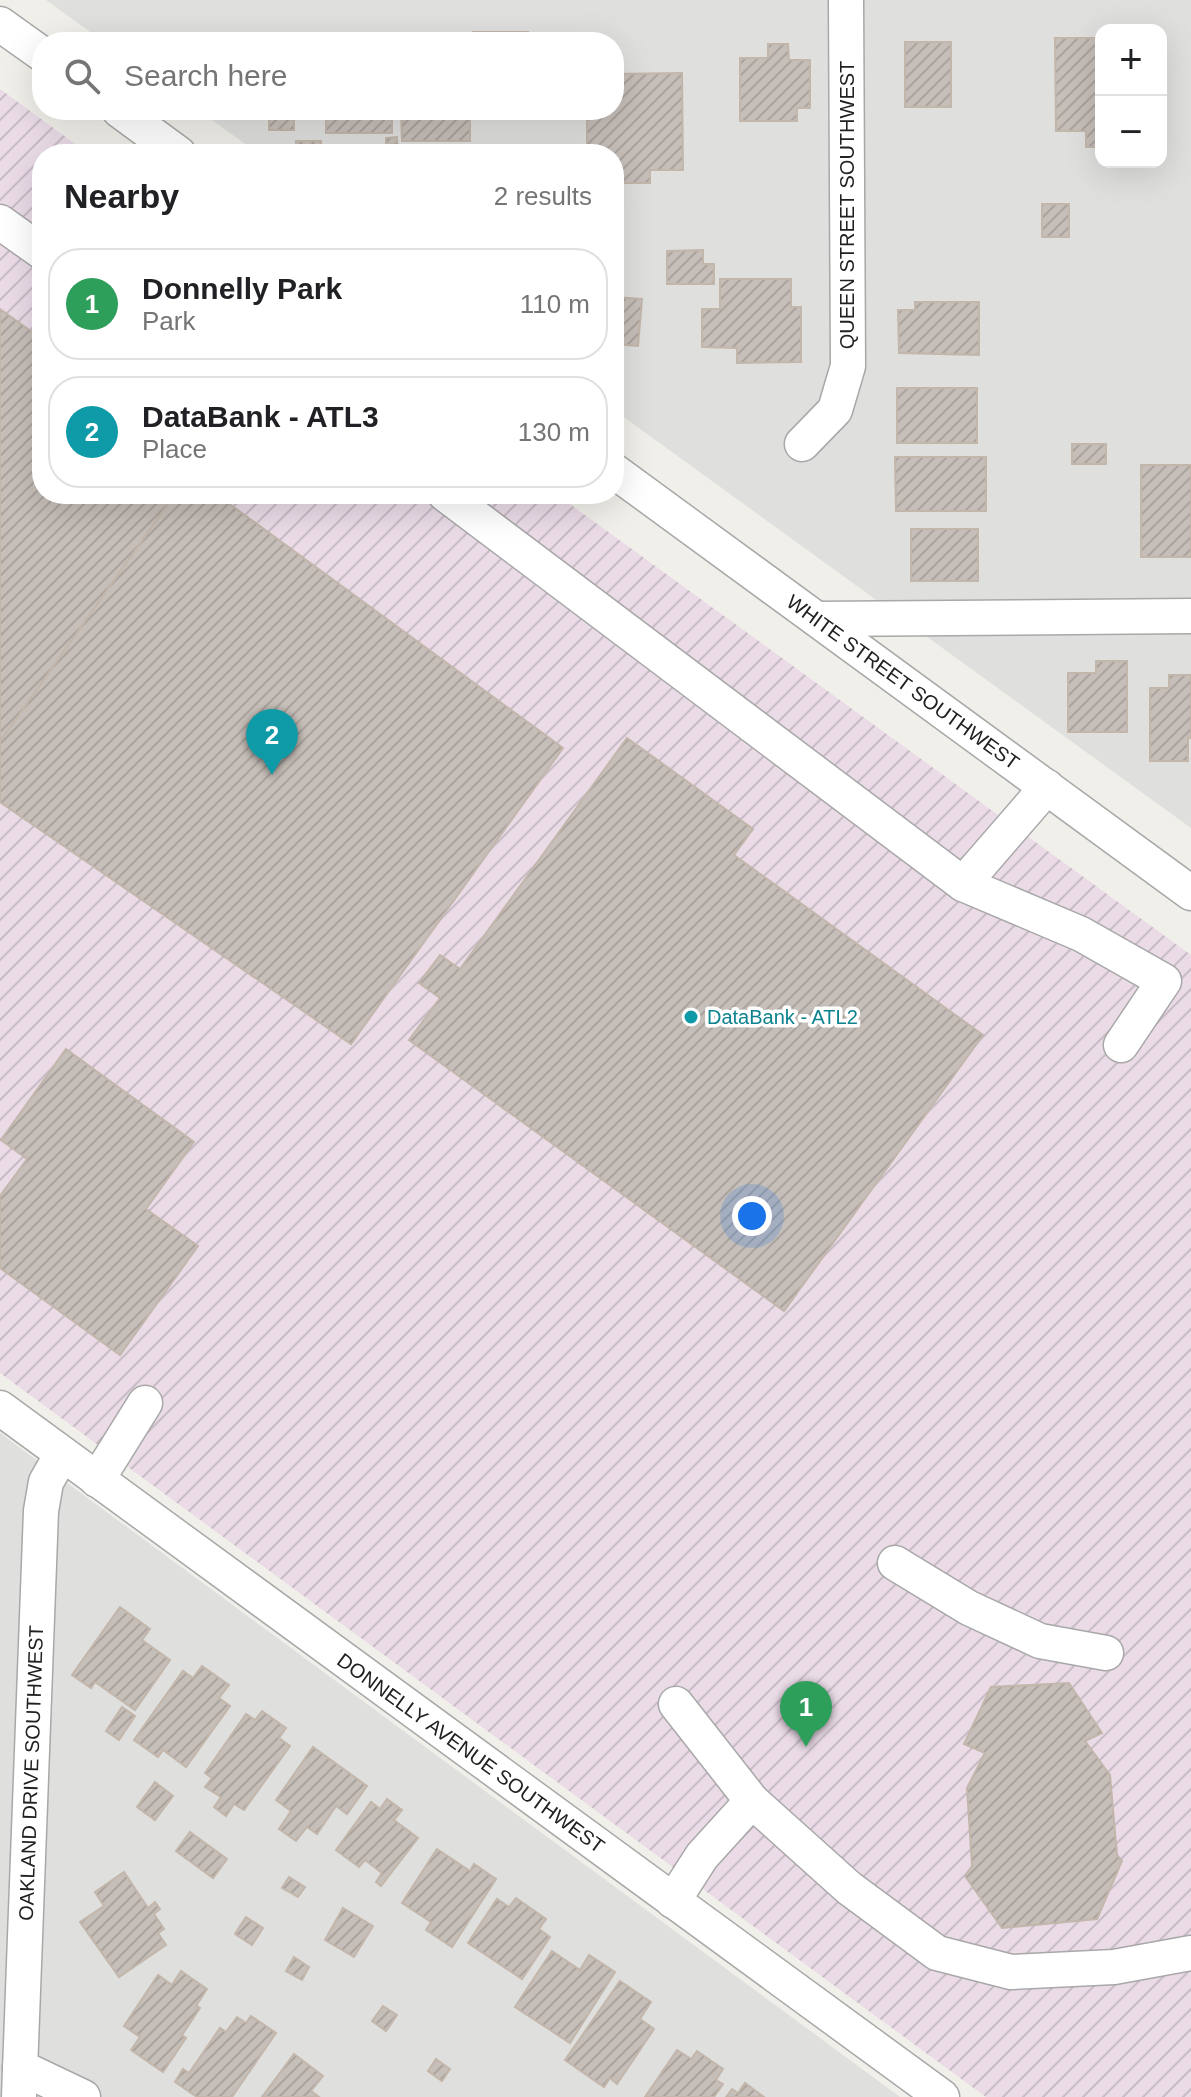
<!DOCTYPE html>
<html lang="en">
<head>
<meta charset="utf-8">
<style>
  :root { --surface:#fff; --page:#f6f6f6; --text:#202124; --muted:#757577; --line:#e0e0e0; --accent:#db2777 }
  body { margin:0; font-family:Helvetica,sans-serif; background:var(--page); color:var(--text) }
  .controls { position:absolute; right:24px; top:24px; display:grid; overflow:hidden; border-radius:16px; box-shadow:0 8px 32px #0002 }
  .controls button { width:72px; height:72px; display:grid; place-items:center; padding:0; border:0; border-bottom:2px solid var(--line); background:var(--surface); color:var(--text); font:40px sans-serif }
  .you { position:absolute; left:752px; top:1216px; width:28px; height:28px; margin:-20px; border:6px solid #fff; border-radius:50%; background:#1a73e8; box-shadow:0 0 0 12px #1a73e833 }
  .badge { display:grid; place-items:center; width:52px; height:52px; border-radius:50%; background:var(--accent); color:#fff; font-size:26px; font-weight:700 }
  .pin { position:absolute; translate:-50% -66px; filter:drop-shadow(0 2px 4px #0008) }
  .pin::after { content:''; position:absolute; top:42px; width:28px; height:24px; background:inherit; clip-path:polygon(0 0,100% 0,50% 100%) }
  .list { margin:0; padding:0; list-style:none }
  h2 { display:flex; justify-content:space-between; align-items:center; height:104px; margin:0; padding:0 32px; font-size:34px }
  h2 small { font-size:26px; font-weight:400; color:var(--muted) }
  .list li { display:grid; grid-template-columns:52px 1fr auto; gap:24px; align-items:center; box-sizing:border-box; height:112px; margin:0 16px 16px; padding:0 16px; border:2px solid var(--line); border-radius:32px }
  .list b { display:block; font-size:30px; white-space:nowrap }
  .list p { margin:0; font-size:26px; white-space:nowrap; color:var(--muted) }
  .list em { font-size:26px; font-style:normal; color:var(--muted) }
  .icon { flex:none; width:44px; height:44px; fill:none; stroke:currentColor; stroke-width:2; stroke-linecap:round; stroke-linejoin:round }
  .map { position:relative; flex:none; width:1191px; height:2097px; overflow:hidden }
  .search { position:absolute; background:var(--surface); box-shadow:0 8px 32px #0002; left:32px; top:32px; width:592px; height:88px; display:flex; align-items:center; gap:20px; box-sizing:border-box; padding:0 28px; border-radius:32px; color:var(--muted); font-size:30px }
  .panel { position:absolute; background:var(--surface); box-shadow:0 8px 32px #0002; left:32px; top:144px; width:592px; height:360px; border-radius:32px }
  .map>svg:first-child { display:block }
  .residential { fill:#dfdfde; fill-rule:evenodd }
  .industrial { fill:url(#industrial-furrows) }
  .building { fill:url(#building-hatch); stroke:#c3b6ab; stroke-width:2 }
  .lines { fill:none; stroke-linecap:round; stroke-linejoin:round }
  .minor-casing { stroke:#a8a8a8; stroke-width:37 }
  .minor { stroke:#fff; stroke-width:34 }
  .culture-dot { fill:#0f9aa8; stroke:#fff; stroke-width:3 }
  .labels { text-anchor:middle; stroke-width:7; stroke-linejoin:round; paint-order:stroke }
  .street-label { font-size:20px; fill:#212121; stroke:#fff }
  .culture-label { font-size:20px; fill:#0d838f; stroke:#fff; text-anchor:start }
</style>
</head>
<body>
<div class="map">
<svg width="1191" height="2097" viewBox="0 0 1191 2097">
  <defs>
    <pattern id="industrial-furrows" width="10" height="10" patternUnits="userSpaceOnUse" patternTransform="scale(2)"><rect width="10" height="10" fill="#eadbe7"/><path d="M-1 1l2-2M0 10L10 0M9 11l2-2" fill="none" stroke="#c8bcc6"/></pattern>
    <pattern id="building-hatch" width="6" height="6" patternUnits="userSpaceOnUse" patternTransform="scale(2)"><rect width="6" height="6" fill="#c6beb8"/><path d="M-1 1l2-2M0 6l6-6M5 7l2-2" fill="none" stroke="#aaa39e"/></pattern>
  </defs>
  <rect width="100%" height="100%" fill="#f1efe9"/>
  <g class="residential">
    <path d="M46 0H1191V828L614 410V154H259L198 110H614V42H104ZM1101 30H1161V162H1101Z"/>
    <polygon points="0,1433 55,1474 900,2097 0,2097"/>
  </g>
  <polygon class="industrial" points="0,89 89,154 42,154 42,494 556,494 1191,955 1191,2097 986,2097 0,1373"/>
  <g class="building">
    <rect x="473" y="32" width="55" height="10"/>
    <rect x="410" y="33" width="47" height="9"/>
    <polygon points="392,37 392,42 357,42 357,38"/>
    <polygon points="1055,38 1101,38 1101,147 1086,147 1086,131 1056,131"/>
    <rect x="905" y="42" width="46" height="65"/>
    <polygon points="768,44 788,44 789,60 810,60 810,108 797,108 797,121 740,121 740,58 768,58"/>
    <polygon points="682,73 683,170 650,170 650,183 614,183 614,154 587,154 587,110 614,110 614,74"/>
    <polygon points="260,110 305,110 305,112 294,112 294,130 269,130 269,114 260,114"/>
    <rect x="326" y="110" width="66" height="23"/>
    <polygon points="401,110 470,110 470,141 402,141"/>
    <polygon points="397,137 398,154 386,154 386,138"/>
    <rect x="296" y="141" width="25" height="13"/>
    <rect x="1042" y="204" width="27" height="33"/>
    <polygon points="703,250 703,264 714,264 714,284 667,284 667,251"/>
    <polygon points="720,279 791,279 791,307 801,307 801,362 737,363 737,348 702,347 702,309 720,309"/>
    <polygon points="614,297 642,299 638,346 614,344"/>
    <polygon points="915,302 979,302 979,355 899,353 898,310 915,310"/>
    <polygon points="0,309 42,339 42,494 175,494 0,742"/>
    <rect x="897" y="388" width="80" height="55"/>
    <rect x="1072" y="444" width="34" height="20"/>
    <polygon points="895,457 986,457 986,511 896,511"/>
    <rect x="1141" y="465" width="50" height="92"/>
    <polygon points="175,494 216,494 563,748 351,1044 0,802 0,742"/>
    <rect x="911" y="529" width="67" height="52"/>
    <polygon points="1096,661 1127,661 1127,732 1068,732 1068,673 1096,673"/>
    <polygon points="1169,675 1191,675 1191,738 1188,738 1188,761 1150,761 1150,688 1169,688"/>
    <polygon points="627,738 753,829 734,855 983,1035 784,1311 409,1040 440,998 419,983 440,955 460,969"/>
    <polygon points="66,1049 194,1142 146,1209 198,1246 120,1355 0,1268 0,1196 27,1159 1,1140"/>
    <polygon points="120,1607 150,1629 142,1640 170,1660 135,1710 95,1682 91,1688 72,1675"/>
    <polygon points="202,1666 229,1685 219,1698 230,1706 186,1767 163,1750 158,1757 134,1740 183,1671 193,1678"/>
    <polygon points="1069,1683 1102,1733 1085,1741 1110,1775 1117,1855 1122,1861 1097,1919 1002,1928 965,1876 972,1866 967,1788 985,1753 964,1744 991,1687"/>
    <polygon points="122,1707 135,1716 119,1740 106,1731"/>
    <polygon points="262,1711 286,1728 279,1738 290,1746 244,1810 234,1804 226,1816 214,1807 221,1797 205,1787 212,1778 205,1773 246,1714 255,1720"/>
    <polygon points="313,1747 367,1786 347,1814 336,1806 317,1834 307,1827 296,1841 279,1829 291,1811 276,1800"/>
    <polygon points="155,1782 173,1796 155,1820 137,1807"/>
    <polygon points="387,1799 402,1810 394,1820 418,1838 381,1886 376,1882 382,1873 365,1860 359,1867 336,1850 371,1802 380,1809"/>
    <polygon points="190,1832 227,1859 213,1878 176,1851"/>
    <polygon points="437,1849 470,1871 474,1864 496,1879 452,1947 426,1930 431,1922 402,1903"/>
    <polygon points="124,1872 148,1908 155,1902 160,1909 154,1914 164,1929 158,1933 166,1945 119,1977 80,1922 104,1906 95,1892"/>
    <polygon points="289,1877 305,1887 298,1897 282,1888"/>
    <polygon points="516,1898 546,1919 539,1929 550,1937 522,1979 468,1943 497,1899 509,1907"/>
    <polygon points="343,1908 373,1926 354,1957 325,1940"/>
    <polygon points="246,1917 263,1928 252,1945 235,1934"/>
    <polygon points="552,1951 580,1970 589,1955 615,1972 570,2043 515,2007"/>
    <polygon points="294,1957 309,1967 302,1980 286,1971"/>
    <polygon points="181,1971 207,1989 196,2006 200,2008 182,2035 186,2038 163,2072 131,2050 140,2037 124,2026 158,1975 172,1985"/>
    <polygon points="620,1981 651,2002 640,2019 654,2029 617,2084 610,2078 604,2087 565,2060"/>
    <polygon points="383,2006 397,2015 386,2031 372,2021"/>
    <polygon points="251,2016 276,2033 232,2097 197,2097 175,2082 183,2069 189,2073 220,2028 226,2032 237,2017 246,2023"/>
    <polygon points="677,2050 691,2059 697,2051 723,2069 716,2080 723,2084 714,2097 645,2097"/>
    <polygon points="294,2054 323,2076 311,2091 319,2097 262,2097"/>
    <polygon points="436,2059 450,2069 442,2081 428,2071"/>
    <polygon points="745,2083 764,2097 726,2097 732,2089 738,2093"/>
  </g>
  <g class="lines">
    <defs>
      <g id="minor">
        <polyline points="0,24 42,54"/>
        <polyline points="119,110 179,154"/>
        <polyline points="0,222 42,252"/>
        <polyline points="802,444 835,410 848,366 846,0"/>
        <polyline points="614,471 1191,893"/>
        <polyline points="445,494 963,884 1081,934 1164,981 1121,1045"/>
        <polyline points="817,619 1191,616"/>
        <polyline points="963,884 1047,787"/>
        <polyline points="0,1408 942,2097"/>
        <polyline points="97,1480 145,1403"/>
        <polyline points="895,1563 969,1608 1040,1641 1106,1653"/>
        <polyline points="752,1801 849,1888 937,1953 1011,1972 1114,1967 1191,1953"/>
        <polyline points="673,1901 702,1856 752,1801 676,1704"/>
        <polyline points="20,2067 83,2097"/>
        <polyline points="19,2097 41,1511 46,1482 62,1454"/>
      </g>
    </defs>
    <use href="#minor" class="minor-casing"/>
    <use href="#minor" class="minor"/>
  </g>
  <circle class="culture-dot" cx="691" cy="1017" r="8"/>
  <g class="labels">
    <g class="street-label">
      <text transform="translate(847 205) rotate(-90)" y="7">QUEEN STREET SOUTHWEST</text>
      <text transform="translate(903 682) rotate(36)" y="7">WHITE STREET SOUTHWEST</text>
      <text transform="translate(471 1753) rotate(36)" y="7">DONNELLY AVENUE SOUTHWEST</text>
      <text transform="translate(31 1773) rotate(-88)" y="7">OAKLAND DRIVE SOUTHWEST</text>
    </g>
    <g class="culture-label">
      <text x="707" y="1024">DataBank - ATL2</text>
    </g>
  </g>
</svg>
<div class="controls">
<button>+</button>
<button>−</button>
</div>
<div class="you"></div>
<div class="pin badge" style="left:806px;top:1747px;background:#2e9e5b">1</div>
<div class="pin badge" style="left:272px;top:775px;background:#0f9aa8">2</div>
<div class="search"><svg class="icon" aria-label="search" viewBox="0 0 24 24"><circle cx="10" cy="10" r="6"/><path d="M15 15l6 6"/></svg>Search here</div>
<section class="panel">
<h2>Nearby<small>2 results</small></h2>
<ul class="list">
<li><span class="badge" style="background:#2e9e5b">1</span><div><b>Donnelly Park</b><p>Park</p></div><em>110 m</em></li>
<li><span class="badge" style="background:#0f9aa8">2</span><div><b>DataBank - ATL3</b><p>Place</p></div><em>130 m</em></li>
</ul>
</section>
</div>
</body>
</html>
